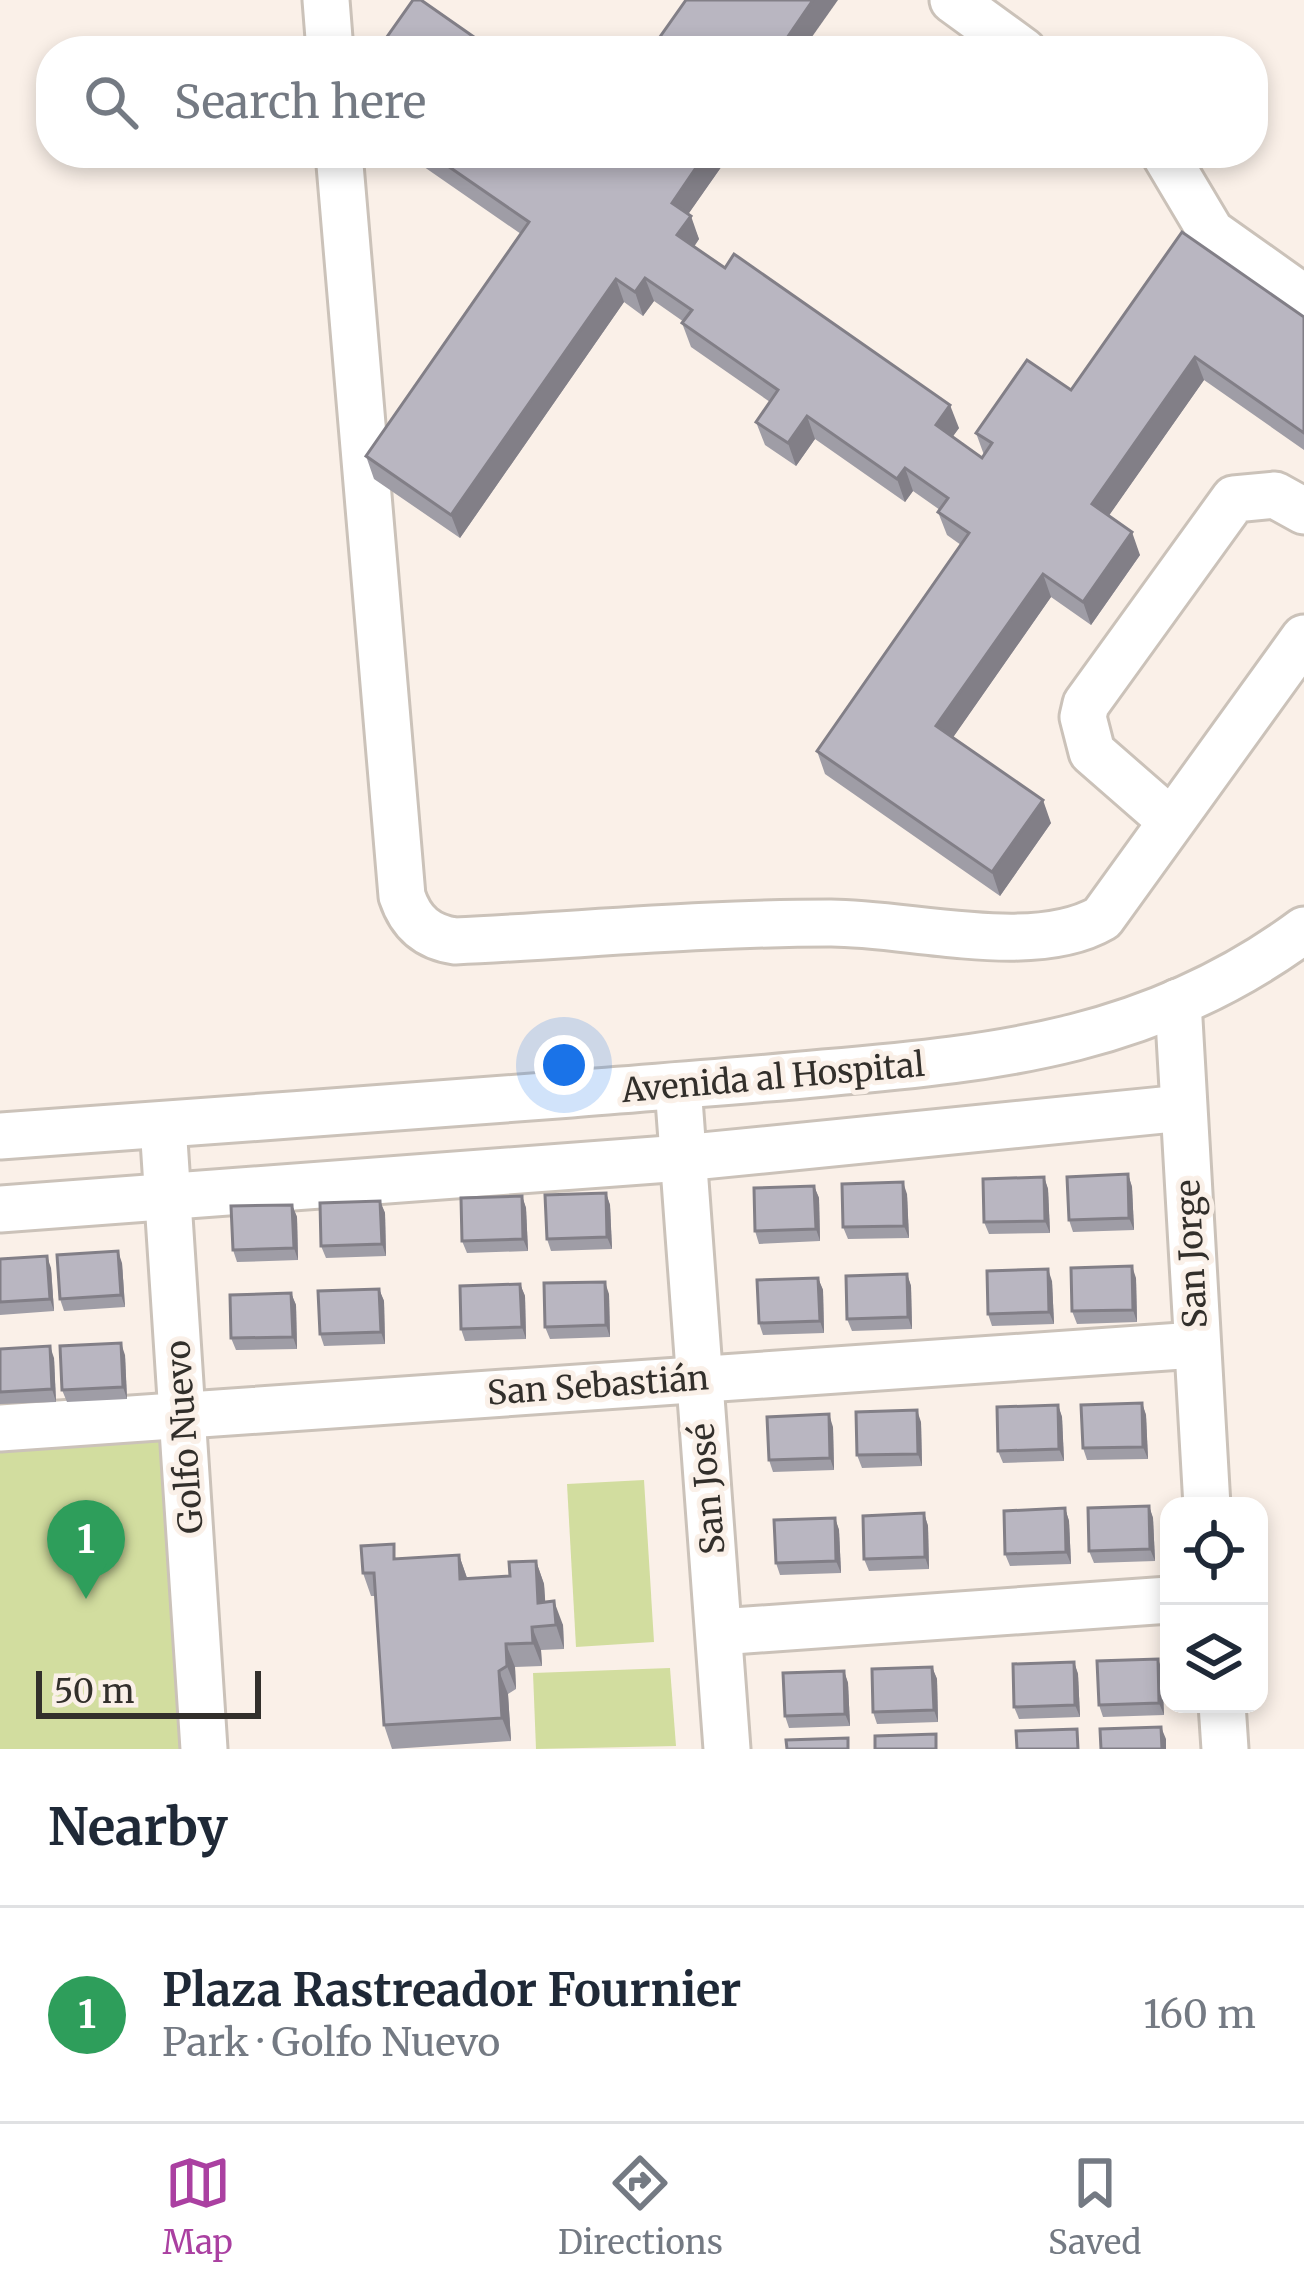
<!DOCTYPE html>
<html lang="en">
<head>
<meta charset="utf-8">
<style>
  :root { --surface:#fff; --page:#f2f2f3; --text:#1f2937; --muted:#747a83; --line:#e0e1e3; --accent:#aa40a1 }
  body { margin:0; font-family:Merriweather,serif; background:var(--page); color:var(--text) }
  .controls { position:absolute; right:36px; bottom:36px; display:grid; overflow:hidden; border-radius:24px; box-shadow:0 6px 18px #0003 }
  .controls button { width:108px; height:108px; display:grid; place-items:center; padding:0; border:0; border-bottom:3px solid var(--line); background:var(--surface); color:var(--text); font:60px sans-serif }
  .scale { position:absolute; left:36px; bottom:30px; width:225px; box-sizing:border-box; padding-left:12px; border:6px solid #322f2b; border-top:0; font-size:33px; line-height:42px; white-space:nowrap; color:#322f2b; -webkit-text-stroke:9px #faf0e8; paint-order:stroke }
  .you { position:absolute; left:564px; top:1065px; width:42px; height:42px; margin:-30px; border:9px solid #fff; border-radius:50%; background:#1a73e8; box-shadow:0 0 0 18px #1a73e833 }
  .badge { display:grid; place-items:center; width:78px; height:78px; border-radius:50%; background:var(--accent); color:#fff; font-size:39px; font-weight:700 }
  .pin { position:absolute; translate:-50% -99px; filter:drop-shadow(0 3px 6px #0008) }
  .pin::after { content:''; position:absolute; top:63px; width:42px; height:36px; background:inherit; clip-path:polygon(0 0,100% 0,50% 100%) }
  .list { margin:0; padding:0; list-style:none }
  h2 { display:flex; justify-content:space-between; align-items:center; height:156px; margin:0; padding:0 48px; font-size:51px }
  h2 small { font-size:39px; font-weight:400; color:var(--muted) }
  .list li { display:grid; grid-template-columns:78px 1fr auto; gap:36px; align-items:center; box-sizing:border-box; height:216px; padding:0 48px; border-top:3px solid var(--line) }
  .list b { display:block; font-size:45px; white-space:nowrap }
  .list p { margin:0; font-size:39px; white-space:nowrap; color:var(--muted) }
  .list em { font-size:39px; font-style:normal; color:var(--muted) }
  .icon { flex:none; width:66px; height:66px; fill:none; stroke:currentColor; stroke-width:2; stroke-linecap:round; stroke-linejoin:round }
  .map { position:relative; flex:none; width:1304px; height:1749px; overflow:hidden }
  .search { position:absolute; background:var(--surface); box-shadow:0 6px 18px #0003; left:36px; right:36px; top:36px; height:132px; display:flex; align-items:center; gap:30px; box-sizing:border-box; padding:0 42px; border-radius:48px; color:var(--muted); font-size:45px }
  .sheet { height:372px; background:var(--surface) }
  nav { display:flex; justify-content:space-around; align-items:center; box-sizing:border-box; height:168px; border-top:3px solid var(--line); background:var(--surface); font-size:33px; color:var(--muted) }
  nav a { display:grid; justify-items:center; gap:6px }
  nav .on { color:var(--accent) }
  .map>svg:first-child { display:block }
  .green { fill:#d2dd9f }
  .lines { fill:none; stroke-linecap:round; stroke-linejoin:round }
  .minor-casing { stroke:#cbc2b9; stroke-width:51 }
  .minor { stroke:#fff; stroke-width:45 }
  .wall { fill:#9f9da6 }
  .shaded-wall { fill:#827f87 }
  .building { fill:#b9b6c1; stroke:#827f87; stroke-width:3 }
  .labels { text-anchor:middle; stroke-width:10; stroke-linejoin:round; paint-order:stroke }
  .street-label { font-size:33px; fill:#322f2b; stroke:#faf0e8 }
</style>
</head>
<body>
<div class="map">
<svg width="1304" height="1749" viewBox="0 0 1304 1749">
  <rect width="100%" height="100%" fill="#faf0e8"/>
  <g class="green">
    <polygon points="160,1437 183,1749 0,1749 0,1448"/>
    <polygon points="644,1480 654,1642 576,1647 567,1484"/>
    <polygon points="670,1668 676,1746 536,1749 533,1673"/>
  </g>
  <g class="lines">
    <defs>
      <g id="minor">
        <polyline points="326,0 330,51"/>
        <polyline points="953,0 1023,51"/>
        <path d="M339 153 402 896C411 923 427 937 455 941 580 935 706 923 831 923 910 923 1033 958 1102 918L1304 638"/>
        <polyline points="1164,153 1211,232 1304,298"/>
        <polyline points="1171,821 1092,752 1083,717 1086,704 1234,499 1275,495 1304,511"/>
        <polyline points="1178,1002 1207,1506"/>
        <polyline points="678,1086 727,1749"/>
        <polyline points="163,1125 204,1749"/>
        <path d="M0 1136C190 1123 381 1108 571 1094 655 1087 740 1081 824 1073 1002 1058 1156 1040 1304 930"/>
        <polyline points="0,1209 682,1158 1183,1108"/>
        <polyline points="0,1428 1196,1345"/>
        <polyline points="719,1632 1169,1600"/>
        <polyline points="1222,1704 1225,1749"/>
      </g>
    </defs>
    <use href="#minor" class="minor-casing"/>
    <use href="#minor" class="minor"/>
  </g>
  <g class="wall">
    <polygon points="404,153 731,153 688,214 699,239 694,247 959,428 952,437 982,458 984,455 976,433 1071,390 1304,317 1304,450 1204,380 1109,515 1140,555 1091,625 1051,597 953,737 1051,823 1000,896 825,774 817,751 961,545 947,535 938,512 940,510 913,491 905,502 815,439 796,466 765,445 756,422 770,402 691,347 682,323 684,322 654,301 643,316 624,302 460,538 374,479 366,456 521,234"/>
    <polygon points="1128,1174 1132,1187 1134,1230 1073,1232 1069,1220"/>
    <polygon points="1044,1177 1048,1189 1050,1233 989,1234 984,1222"/>
    <polygon points="814,1186 819,1198 820,1241 759,1244 755,1231"/>
    <polygon points="606,1193 610,1205 612,1249 551,1251 547,1239"/>
    <polygon points="907,1194 909,1238 848,1239 843,1227"/>
    <polygon points="522,1196 526,1208 528,1251 467,1253 462,1241"/>
    <polygon points="380,1201 385,1213 386,1256 326,1258 321,1246"/>
    <polygon points="292,1205 297,1217 298,1260 237,1262 233,1250"/>
    <polygon points="0,1259 51,1268 54,1311 0,1315"/>
    <polygon points="122,1263 125,1307 64,1311 60,1299"/>
    <polygon points="907,1274 911,1286 912,1329 852,1331 847,1319"/>
    <polygon points="818,1278 823,1290 824,1333 763,1335 759,1323"/>
    <polygon points="1136,1278 1137,1322 1077,1324 1072,1311"/>
    <polygon points="1052,1281 1054,1324 992,1326 988,1314"/>
    <polygon points="520,1284 525,1296 526,1339 465,1341 461,1329"/>
    <polygon points="379,1289 384,1301 385,1344 324,1346 320,1334"/>
    <polygon points="291,1293 296,1305 297,1349 236,1350 231,1338"/>
    <polygon points="609,1294 610,1337 550,1339 545,1327"/>
    <polygon points="0,1349 54,1358 56,1402 0,1404"/>
    <polygon points="125,1355 127,1399 67,1402 62,1390"/>
    <polygon points="1142,1403 1146,1415 1148,1459 1087,1460 1083,1448"/>
    <polygon points="1058,1405 1062,1417 1064,1461 1003,1463 998,1451"/>
    <polygon points="921,1422 922,1466 862,1468 857,1455"/>
    <polygon points="833,1427 834,1470 773,1472 769,1460"/>
    <polygon points="1149,1506 1153,1518 1155,1561 1094,1563 1089,1551"/>
    <polygon points="1065,1508 1069,1521 1071,1564 1010,1566 1005,1554"/>
    <polygon points="924,1513 928,1526 929,1569 869,1571 864,1559"/>
    <polygon points="835,1518 839,1530 841,1573 780,1575 776,1563"/>
    <polygon points="459,1555 467,1578 510,1576 536,1561 544,1584 545,1602 563,1625 564,1649 541,1650 542,1666 515,1667 516,1689 508,1694 511,1741 392,1749 384,1725 376,1596 371,1596 363,1573 399,1558"/>
    <polygon points="1158,1659 1162,1671 1164,1715 1103,1717 1099,1705"/>
    <polygon points="1074,1662 1078,1674 1080,1717 1019,1719 1014,1707"/>
    <polygon points="932,1667 937,1679 938,1722 877,1724 873,1712"/>
    <polygon points="844,1671 848,1683 850,1726 789,1728 785,1716"/>
  </g>
  <g class="shaded-wall">
    <polygon points="813,0 838,0 802,51 778,51"/>
    <polygon points="706,153 731,153 680,226 672,203"/>
    <polygon points="691,216 699,239 686,258 677,235"/>
    <polygon points="645,278 654,301 643,316 635,292"/>
    <polygon points="616,279 624,302 460,538 451,515"/>
    <polygon points="1195,357 1204,380 1101,527 1092,504"/>
    <polygon points="950,405 959,428 944,449 936,425"/>
    <polygon points="807,416 815,439 796,466 788,443"/>
    <polygon points="905,468 913,491 905,502 897,479"/>
    <polygon points="1132,532 1140,555 1091,625 1083,602"/>
    <polygon points="1043,574 1051,597 945,749 936,726"/>
    <polygon points="1043,800 1051,823 1000,896 992,872"/>
    <polygon points="1128,1174 1132,1187 1134,1230 1129,1218"/>
    <polygon points="1044,1177 1048,1189 1050,1233 1045,1221"/>
    <polygon points="903,1182 907,1194 909,1238 904,1226"/>
    <polygon points="814,1186 819,1198 820,1241 816,1229"/>
    <polygon points="606,1193 610,1205 612,1249 607,1237"/>
    <polygon points="522,1196 526,1208 528,1251 523,1239"/>
    <polygon points="380,1201 385,1213 386,1256 382,1244"/>
    <polygon points="292,1205 297,1217 298,1260 294,1248"/>
    <polygon points="118,1251 122,1263 125,1307 121,1295"/>
    <polygon points="47,1256 51,1268 54,1311 50,1299"/>
    <polygon points="1132,1266 1136,1278 1137,1322 1133,1310"/>
    <polygon points="1048,1269 1052,1281 1054,1324 1049,1312"/>
    <polygon points="907,1274 911,1286 912,1329 908,1317"/>
    <polygon points="818,1278 823,1290 824,1333 820,1321"/>
    <polygon points="605,1282 609,1294 610,1337 606,1325"/>
    <polygon points="520,1284 525,1296 526,1339 522,1327"/>
    <polygon points="379,1289 384,1301 385,1344 381,1332"/>
    <polygon points="291,1293 296,1305 297,1349 293,1337"/>
    <polygon points="121,1343 125,1355 127,1399 123,1387"/>
    <polygon points="50,1346 54,1358 56,1402 52,1389"/>
    <polygon points="1142,1403 1146,1415 1148,1459 1143,1447"/>
    <polygon points="1058,1405 1062,1417 1064,1461 1059,1449"/>
    <polygon points="917,1410 921,1422 922,1466 918,1454"/>
    <polygon points="829,1414 833,1427 834,1470 830,1458"/>
    <polygon points="1149,1506 1153,1518 1155,1561 1150,1549"/>
    <polygon points="1065,1508 1069,1521 1071,1564 1066,1552"/>
    <polygon points="924,1513 928,1526 929,1569 925,1557"/>
    <polygon points="835,1518 839,1530 841,1573 836,1561"/>
    <polygon points="459,1555 467,1578 460,1579"/>
    <polygon points="536,1561 544,1584 547,1626 538,1603"/>
    <polygon points="554,1601 563,1625 564,1649 556,1625"/>
    <polygon points="532,1627 541,1650 542,1666 533,1643"/>
    <polygon points="506,1644 515,1667 516,1689 507,1666"/>
    <polygon points="1158,1659 1162,1671 1164,1715 1159,1703"/>
    <polygon points="1074,1662 1078,1674 1080,1717 1075,1705"/>
    <polygon points="932,1667 937,1679 938,1722 934,1710"/>
    <polygon points="499,1671 508,1694 511,1741 502,1718"/>
    <polygon points="844,1671 848,1683 850,1726 845,1714"/>
    <polygon points="1161,1727 1166,1739 1166,1749 1162,1749"/>
  </g>
  <g class="building">
    <polygon points="413,0 421,0 494,51 377,51"/>
    <polygon points="686,0 813,0 778,51 650,51"/>
    <polygon points="429,153 706,153 672,203 691,216 677,235 725,268 734,254 950,405 936,425 982,458 992,443 976,433 1027,360 1071,390 1182,232 1304,317 1304,433 1195,357 1092,504 1132,532 1083,602 1043,574 936,726 1043,800 992,872 817,751 969,533 938,512 948,498 905,468 897,479 807,416 788,443 756,422 778,390 682,323 692,310 645,278 635,292 616,279 451,515 366,456 529,222"/>
    <polygon points="1128,1174 1129,1218 1069,1220 1067,1177"/>
    <polygon points="1044,1177 1045,1221 984,1222 983,1179"/>
    <polygon points="903,1182 904,1226 843,1227 842,1184"/>
    <polygon points="814,1186 816,1229 755,1231 754,1188"/>
    <polygon points="606,1193 607,1237 547,1239 545,1195"/>
    <polygon points="522,1196 523,1239 462,1241 461,1198"/>
    <polygon points="380,1201 382,1244 321,1246 320,1203"/>
    <polygon points="292,1205 294,1248 233,1250 231,1206"/>
    <polygon points="118,1251 121,1295 60,1299 57,1255"/>
    <polygon points="47,1256 50,1299 0,1302 0,1259"/>
    <polygon points="1132,1266 1133,1310 1072,1311 1071,1268"/>
    <polygon points="1048,1269 1049,1312 988,1314 987,1271"/>
    <polygon points="907,1274 908,1317 847,1319 846,1276"/>
    <polygon points="818,1278 820,1321 759,1323 757,1280"/>
    <polygon points="605,1282 606,1325 545,1327 544,1283"/>
    <polygon points="520,1284 522,1327 461,1329 460,1286"/>
    <polygon points="379,1289 381,1332 320,1334 318,1291"/>
    <polygon points="291,1293 293,1337 231,1338 230,1295"/>
    <polygon points="121,1343 123,1387 62,1390 60,1346"/>
    <polygon points="50,1346 52,1389 0,1392 0,1349"/>
    <polygon points="1142,1403 1143,1447 1083,1448 1081,1405"/>
    <polygon points="1058,1405 1059,1449 998,1451 997,1407"/>
    <polygon points="917,1410 918,1454 857,1455 856,1412"/>
    <polygon points="829,1414 830,1458 769,1460 767,1417"/>
    <polygon points="1149,1506 1150,1549 1089,1551 1088,1508"/>
    <polygon points="1065,1508 1066,1552 1005,1554 1004,1511"/>
    <polygon points="924,1513 925,1557 864,1559 863,1516"/>
    <polygon points="835,1518 836,1561 776,1563 774,1520"/>
    <polygon points="394,1544 394,1559 459,1555 460,1579 510,1576 509,1562 536,1561 538,1603 554,1601 556,1625 532,1627 533,1643 506,1644 507,1666 499,1671 502,1718 384,1725 374,1573 363,1573 361,1546"/>
    <polygon points="1158,1659 1159,1703 1099,1705 1097,1661"/>
    <polygon points="1074,1662 1075,1705 1014,1707 1013,1664"/>
    <polygon points="932,1667 934,1710 873,1712 872,1669"/>
    <polygon points="844,1671 845,1714 785,1716 783,1673"/>
    <polygon points="1161,1727 1162,1749 1101,1749 1100,1729"/>
    <polygon points="1077,1729 1078,1749 1017,1749 1016,1731"/>
    <polygon points="936,1734 936,1749 875,1749 875,1736"/>
    <polygon points="848,1738 848,1749 787,1749 786,1740"/>
  </g>
  <g class="labels">
    <g class="street-label">
      <text transform="translate(773 1077) rotate(-5)" y="12">Avenida al Hospital</text>
      <text transform="translate(1191 1254) rotate(-93)" y="12">San Jorge</text>
      <text transform="translate(598 1385) rotate(-4)" y="12">San Sebastián</text>
      <text transform="translate(184 1437) rotate(-94)" y="12">Golfo Nuevo</text>
      <text transform="translate(707 1489) rotate(-95)" y="12">San José</text>
    </g>
  </g>
</svg>
<div class="controls">
<button><svg class="icon" aria-label="locate" viewBox="0 0 24 24"><circle cx="12" cy="12" r="6"/><path d="M12 2v4M12 18v4M2 12h4M18 12h4"/></svg></button>
<button><svg class="icon" aria-label="layers" viewBox="0 0 24 24"><path d="M12 4l9 5-9 5-9-5zM3 14l9 5 9-5"/></svg></button>
</div>
<div class="scale">50 m</div>
<div class="you"></div>
<div class="pin badge" style="left:86px;top:1599px;background:#2e9e5b">1</div>
<div class="search"><svg class="icon" aria-label="search" viewBox="0 0 24 24"><circle cx="10" cy="10" r="6"/><path d="M15 15l6 6"/></svg>Search here</div>
</div>
<section class="sheet">
<h2>Nearby<small></small></h2>
<ul class="list">
<li><span class="badge" style="background:#2e9e5b">1</span><div><b>Plaza Rastreador Fournier</b><p>Park · Golfo Nuevo</p></div><em>160 m</em></li>
</ul>
</section>
<nav>
<a class="on"><svg class="icon" aria-label="map" viewBox="0 0 24 24"><path d="M3 6l6-2 6 2 6-2v14l-6 2-6-2-6 2zM9 4v14M15 6v14"/></svg>Map</a>
<a><svg class="icon" aria-label="directions" viewBox="0 0 24 24"><path d="M12 3l9 9-9 9-9-9zM9 14v-3h6M13 9l2 2-2 2"/></svg>Directions</a>
<a><svg class="icon" aria-label="saved" viewBox="0 0 24 24"><path d="M7 4h10v16l-5-4-5 4z"/></svg>Saved</a>
</nav>
</body>
</html>
